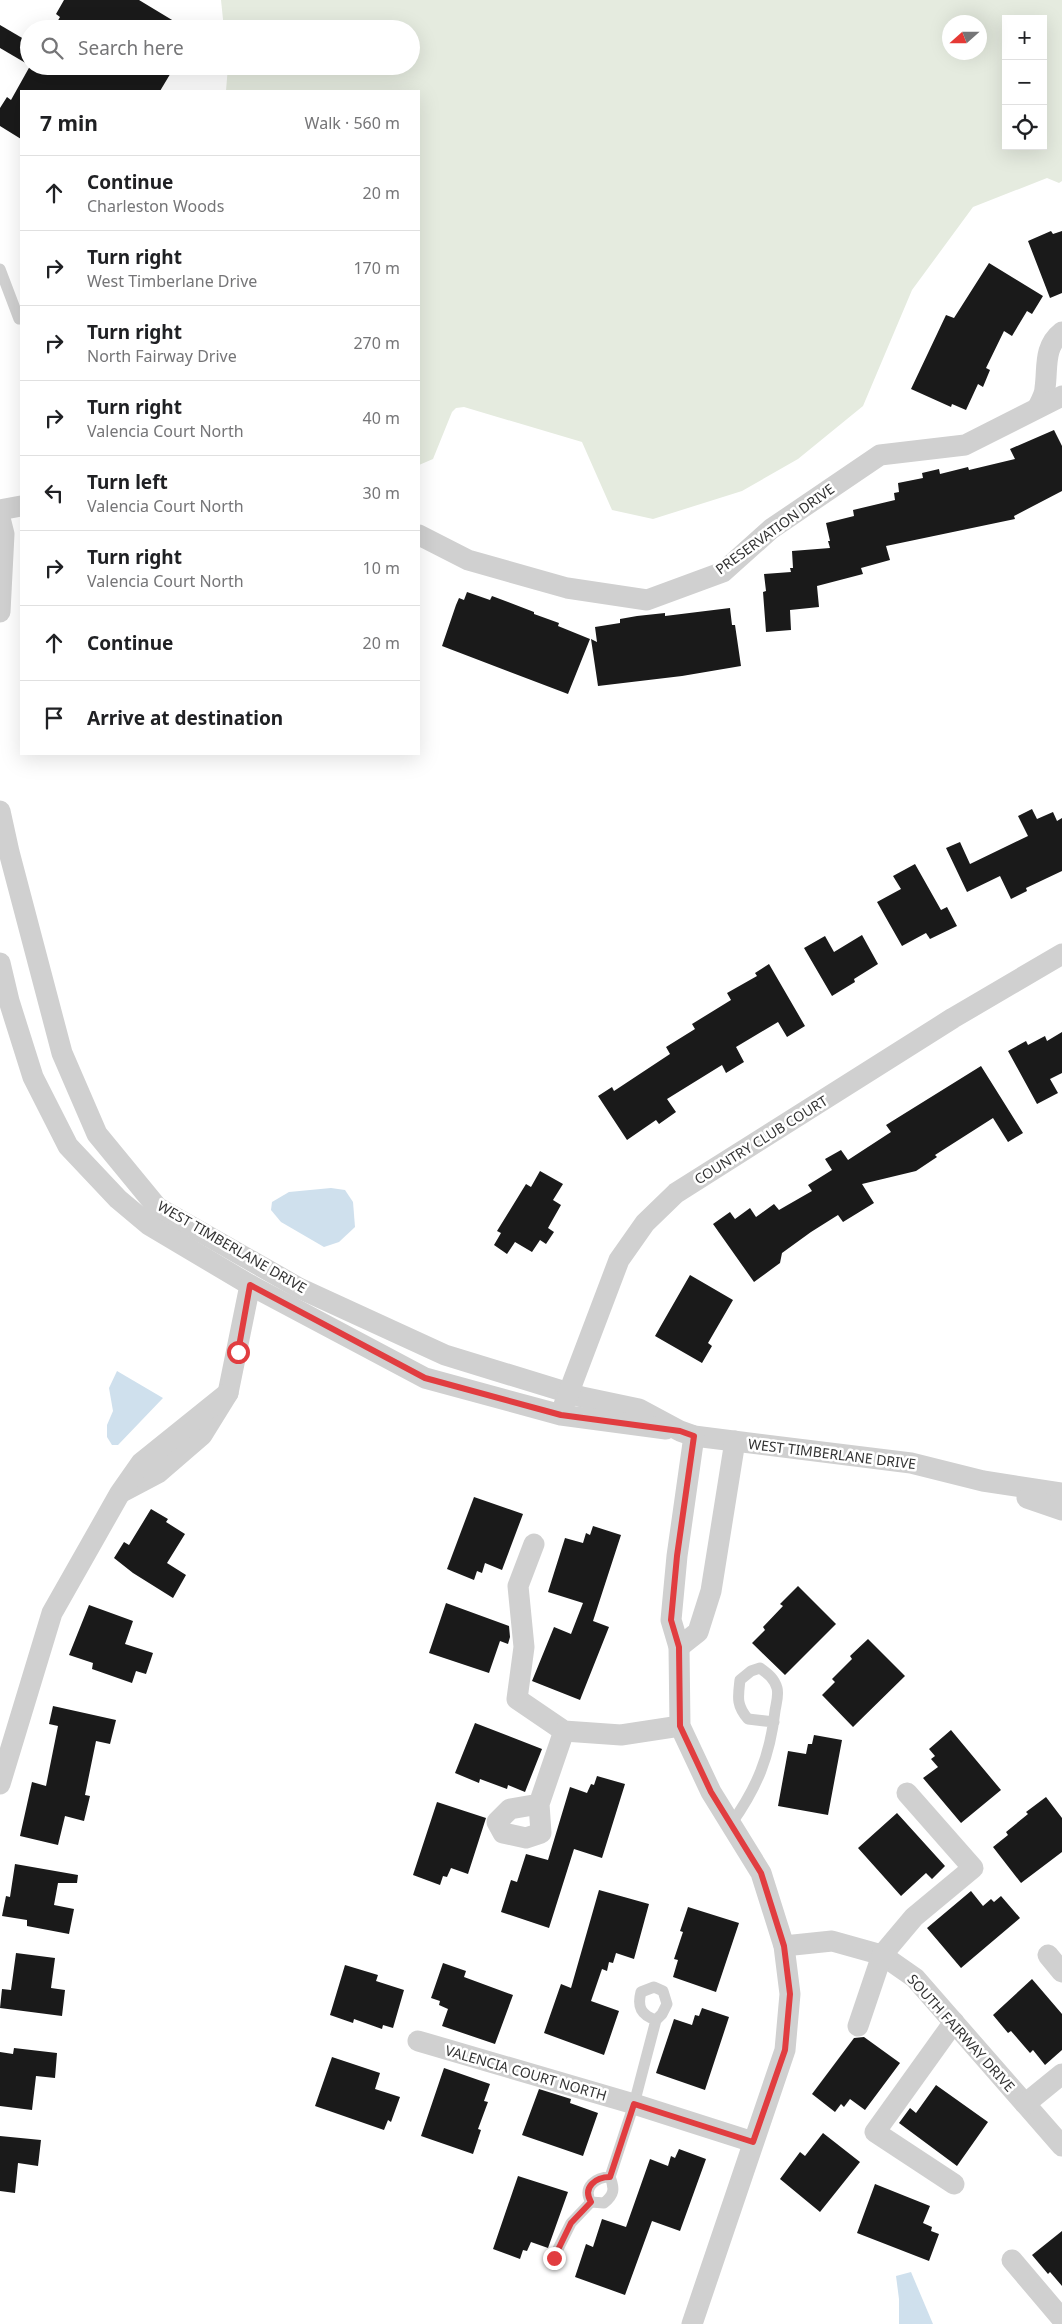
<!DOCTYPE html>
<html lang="en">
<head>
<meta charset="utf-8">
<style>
  :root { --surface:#fff; --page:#f2f2f2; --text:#202124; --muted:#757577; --line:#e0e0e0 }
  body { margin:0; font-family:"Noto Sans",sans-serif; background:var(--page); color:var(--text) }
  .controls { position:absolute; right:15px; top:15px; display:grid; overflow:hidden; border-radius:0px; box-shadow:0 5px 20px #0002 }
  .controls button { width:45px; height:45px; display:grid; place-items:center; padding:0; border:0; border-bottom:1px solid var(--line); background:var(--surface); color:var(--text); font:25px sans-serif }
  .compass { position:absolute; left:942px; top:15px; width:45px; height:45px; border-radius:50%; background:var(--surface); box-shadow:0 5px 20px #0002; rotate:249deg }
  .stop { position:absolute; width:15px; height:15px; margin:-11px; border:4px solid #e13d40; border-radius:50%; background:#fff }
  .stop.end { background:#e13d40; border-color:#fff; box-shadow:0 1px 5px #0008 }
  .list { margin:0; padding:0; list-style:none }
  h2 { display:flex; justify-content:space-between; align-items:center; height:65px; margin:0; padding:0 20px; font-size:21px }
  h2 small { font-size:16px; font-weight:400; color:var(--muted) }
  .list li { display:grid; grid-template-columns:32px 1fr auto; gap:15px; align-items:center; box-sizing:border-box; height:75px; padding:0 20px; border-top:1px solid var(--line) }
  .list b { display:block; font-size:19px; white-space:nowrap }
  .list p { margin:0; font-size:16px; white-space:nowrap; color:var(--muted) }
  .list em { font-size:16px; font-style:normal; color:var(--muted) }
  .icon { flex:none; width:28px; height:28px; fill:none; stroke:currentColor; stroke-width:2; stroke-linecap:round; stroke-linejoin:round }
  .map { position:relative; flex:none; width:1062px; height:2324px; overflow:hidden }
  .search { position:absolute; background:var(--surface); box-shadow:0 5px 20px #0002; left:20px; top:20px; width:400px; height:55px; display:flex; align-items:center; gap:12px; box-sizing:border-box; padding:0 18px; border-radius:28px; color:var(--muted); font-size:19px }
  .panel { position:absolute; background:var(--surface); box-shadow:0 5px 20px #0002; left:20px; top:90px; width:400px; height:665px; border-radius:0px }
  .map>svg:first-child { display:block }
  .green { fill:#e5ebdf; fill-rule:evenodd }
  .water { fill:#cfe0ed }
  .building { fill:#1a1a1a }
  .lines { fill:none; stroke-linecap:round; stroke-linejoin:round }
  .lane { stroke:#d0d0d0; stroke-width:11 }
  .street { stroke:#d0d0d0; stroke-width:21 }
  .route { stroke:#e13d40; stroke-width:6 }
  .labels { text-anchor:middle; stroke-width:5; stroke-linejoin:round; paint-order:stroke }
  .street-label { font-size:14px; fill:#333; stroke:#fff }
</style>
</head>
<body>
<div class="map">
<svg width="1062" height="2324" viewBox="0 0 1062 2324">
  <rect width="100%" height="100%" fill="#fff"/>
  <path class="green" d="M221 0H1062V181L1059 183 1047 178 973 207 912 290 863 406 798 459 742 491 653 519 612 510 582 442 464 407 456 408 452 412 433 459 419 465V91H226L228 66H411V29H224ZM1006 19H1043V146H1006ZM950 22H980V52H950Z"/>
  <g class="water">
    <polygon points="331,1188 345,1190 353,1202 355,1227 339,1242 324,1247 281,1222 271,1210 272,1202 289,1192"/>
    <polygon points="117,1371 163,1398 118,1445 112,1445 107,1437 107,1425 113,1411 109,1388"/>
    <polygon points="911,2272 933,2324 899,2324 899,2299 896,2276"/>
  </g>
  <g class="building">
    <polygon points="64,0 139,0 187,29 53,29 60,17 56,14"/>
    <polygon points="0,25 29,42 29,65 0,48"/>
    <polygon points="30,66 175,66 160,91 21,91 21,139 0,126 0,108 7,97 11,100"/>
    <polygon points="1051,231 1053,234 1062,231 1062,293 1050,298 1028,241"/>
    <polygon points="989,263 1043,296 1032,314 1027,311 1012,336 1004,331 986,368 990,370 983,387 978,384 966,410 952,404 951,407 911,389 946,315 954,318"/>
    <polygon points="1054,430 1062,446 1062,491 1014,516 1015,519 886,546 890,560 861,568 863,574 817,586 819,607 790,610 791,630 766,632 763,592 766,591 764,574 791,572 790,568 793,568 792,551 830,548 828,541 830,541 826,523 854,516 853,510 895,500 894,493 899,492 898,483 923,478 922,473 939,469 940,474 968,467 969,470 1015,459 1010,449"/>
    <polygon points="467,592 490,600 492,596 534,612 534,614 559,623 558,626 590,639 568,694 442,646 456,605 459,598 464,600"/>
    <polygon points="730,608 732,625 735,625 741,666 682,676 598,686 591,639 597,642 595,627 620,623 620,619 637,616 665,613 665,616"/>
    <polygon points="1032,809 1037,819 1053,812 1057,821 1062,818 1062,871 1026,888 1027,891 1011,899 1000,876 967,892 946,848 960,842 970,864 1028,836 1018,816"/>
    <polygon points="915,864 941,910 947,907 957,926 930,939 926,933 902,946 877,902 901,889 893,876"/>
    <polygon points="862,935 878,964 854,979 855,982 832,996 804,948 825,936 834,952"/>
    <polygon points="769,964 805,1026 787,1037 778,1022 736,1047 744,1062 726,1073 722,1065 667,1099 676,1112 659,1124 656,1120 627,1140 598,1096 612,1087 614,1091 670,1054 666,1047 695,1029 692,1024 731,1000 727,993 757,976 755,973"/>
    <polygon points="1062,1032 1062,1073 1050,1079 1058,1093 1037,1104 1008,1051 1026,1041 1028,1045 1045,1036 1047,1041"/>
    <polygon points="981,1066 1023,1133 1008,1142 993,1118 935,1155 937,1157 916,1171 862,1184 874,1203 843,1222 838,1215 811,1232 782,1253 780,1263 754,1282 713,1224 730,1212 735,1219 750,1208 756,1217 774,1204 779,1210 812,1191 808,1185 832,1170 825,1159 841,1150 848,1160 891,1132 886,1125"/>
    <polygon points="540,1171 563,1184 553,1200 561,1205 548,1228 554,1232 546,1244 540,1240 532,1252 515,1242 507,1254 494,1245 501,1233 497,1231 526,1184 531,1187"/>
    <polygon points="690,1275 733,1300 708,1343 712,1346 702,1363 655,1336"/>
    <polygon points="474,1497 523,1514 502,1570 485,1563 482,1573 477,1571 474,1580 447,1569"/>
    <polygon points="151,1509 168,1519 166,1522 185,1534 167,1563 186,1575 173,1598 133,1573 114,1558 124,1542 129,1545"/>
    <polygon points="593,1526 621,1535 593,1621 609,1627 580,1700 532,1681 554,1627 571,1634 583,1603 548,1592 565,1538 583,1543 586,1533 590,1535"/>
    <polygon points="798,1586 836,1624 785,1675 752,1643 765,1630 763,1627 783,1606 780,1604"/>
    <polygon points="446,1603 509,1626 510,1637 508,1644 500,1641 489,1673 429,1653"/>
    <polygon points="89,1605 133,1621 125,1644 153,1653 146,1674 136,1671 132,1683 92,1669 93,1663 69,1655"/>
    <polygon points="868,1639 905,1676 853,1727 822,1695 835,1682 832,1679 852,1659 850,1656"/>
    <polygon points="53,1706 116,1720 110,1744 96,1741 85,1795 90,1796 84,1821 65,1816 58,1845 20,1836 32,1782 46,1786 58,1726 49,1724"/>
    <polygon points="475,1723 542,1749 525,1792 508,1785 507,1789 480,1779 479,1783 455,1773"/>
    <polygon points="951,1730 1001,1790 961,1823 923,1778 938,1767 931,1759 935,1756 929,1749"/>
    <polygon points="814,1735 842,1740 828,1815 778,1806 788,1751 806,1754 808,1744 812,1744"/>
    <polygon points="597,1776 625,1784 602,1858 574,1849 549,1928 501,1912 511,1880 517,1882 526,1854 548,1860 570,1787 587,1793 591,1784 594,1785"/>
    <polygon points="1046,1797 1062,1818 1062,1852 1021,1883 993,1847 1008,1835 1006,1832 1028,1814 1026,1812"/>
    <polygon points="437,1802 486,1818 468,1874 451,1868 447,1877 443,1876 440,1885 413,1875"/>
    <polygon points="897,1813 945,1866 932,1879 926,1873 901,1896 858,1848"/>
    <polygon points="15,1864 78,1875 77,1883 58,1883 54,1905 74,1909 69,1934 27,1926 27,1920 2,1916 6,1896 10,1897"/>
    <polygon points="599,1890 649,1904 634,1959 616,1953 613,1963 609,1962 607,1971 602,1969 591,2001 619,2011 604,2055 544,2033 561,1984 571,1988"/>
    <polygon points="971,1891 983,1906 991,1899 994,1902 1001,1896 1020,1918 961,1968 927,1928"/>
    <polygon points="688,1907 739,1923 716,1992 673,1977 678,1960 674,1959 683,1932 680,1931"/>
    <polygon points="16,1953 55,1958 51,1988 65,1990 62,2016 0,2008 2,1989 11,1990"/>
    <polygon points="443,1963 466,1971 464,1977 513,1995 495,2044 442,2026 448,2009 439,2005 440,2001 431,1998"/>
    <polygon points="345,1965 378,1975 376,1981 404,1990 393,2028 383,2025 382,2029 354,2019 353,2023 330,2015"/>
    <polygon points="1032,1979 1062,2014 1062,2050 1045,2065 1033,2050 1030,2053 1011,2031 1008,2033 993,2015"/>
    <polygon points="702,2008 729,2017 705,2090 656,2073 674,2019 692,2025 695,2015 699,2016"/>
    <polygon points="864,2037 900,2063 865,2110 850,2099 844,2107 841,2104 835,2112 812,2094 854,2038"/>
    <polygon points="14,2048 57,2053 55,2078 36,2076 32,2110 0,2106 0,2052 13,2054"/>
    <polygon points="332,2057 380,2073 375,2089 400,2097 391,2122 388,2120 384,2130 315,2106"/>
    <polygon points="444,2068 490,2084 484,2101 488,2102 478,2129 481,2130 473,2154 421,2136"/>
    <polygon points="936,2085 988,2122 957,2166 899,2123 910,2108 916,2113"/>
    <polygon points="539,2089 571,2099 570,2103 598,2113 583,2156 522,2135"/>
    <polygon points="823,2133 860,2162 820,2212 780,2179 800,2152 805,2156"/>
    <polygon points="0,2136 41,2140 38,2166 18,2163 15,2193 0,2191"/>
    <polygon points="679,2149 706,2159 680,2231 652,2221 625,2295 575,2277 586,2244 593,2247 602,2219 626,2227 650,2159 668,2166 671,2156 675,2158"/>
    <polygon points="518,2176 568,2192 548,2248 531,2242 527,2251 523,2250 520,2259 493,2249"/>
    <polygon points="875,2184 930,2206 923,2223 932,2227 931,2231 939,2234 929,2261 857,2233"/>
    <polygon points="1062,2231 1062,2286 1050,2272 1048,2274 1032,2255"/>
  </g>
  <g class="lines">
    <g class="lane">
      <polyline points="0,269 19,319"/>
      <path d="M731 1824C757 1788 770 1756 775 1711 776 1704 779 1695 777 1688 774 1678 768 1674 760 1668L751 1671 740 1680C738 1697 736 1705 748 1719L774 1722"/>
      <path d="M610 2177C596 2177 582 2187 591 2202L604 2203C614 2195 615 2189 610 2177L634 2104 656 2020 662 2014 667 2004 663 1991 654 1987 641 1992C637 2007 641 2015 656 2020"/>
      <polyline points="554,2257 571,2223 591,2202"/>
    </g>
    <g class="street">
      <path d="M1038 407C1041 401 1045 394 1045 388 1048 368 1043 347 1062 332"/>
      <polyline points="0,510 21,506"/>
      <polyline points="0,518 4,534 0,612"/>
      <polyline points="419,535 468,560 567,588 647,600 723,572 771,529 880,455 965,445 1062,396"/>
      <polyline points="0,811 9,852 62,1053 97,1134 157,1207 299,1288 445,1355 582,1397 639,1409 680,1431 694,1436 911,1463 983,1481 1062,1493"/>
      <polyline points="0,963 9,1001 33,1077 68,1146 118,1199 149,1225 250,1285 425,1378 561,1415 666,1429"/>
      <polyline points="564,1405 619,1260 645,1223 676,1193 953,1018 1062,954"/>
      <polyline points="122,1492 158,1473 202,1435 228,1393 250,1285"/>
      <polyline points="1027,1498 1062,1510"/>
      <polyline points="534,1544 518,1586 524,1647 517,1699 564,1731 621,1735 680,1726"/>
      <polyline points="679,1647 698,1632 711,1591 735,1441"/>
      <polyline points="0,1784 52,1613 120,1493 141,1463 228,1393"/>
      <polyline points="539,1804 541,1833 526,1838 503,1833 497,1822 510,1809 539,1804 564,1731"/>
      <polyline points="784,1946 832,1941 882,1955 915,1978 1062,2146"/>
      <polyline points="1048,1955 1062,1972"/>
      <polyline points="858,2026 882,1955 914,1917 973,1868 907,1793"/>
      <polyline points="418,2041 634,2104 753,2142"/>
      <polyline points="1025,2104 1062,2074"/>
      <polyline points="954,2184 875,2132 954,2022"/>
      <polyline points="1012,2260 1062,2319"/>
      <polyline points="692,2324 785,2050 790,1994 784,1946 761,1873 711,1792 680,1726 679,1647 671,1620 677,1556 694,1436"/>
    </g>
  </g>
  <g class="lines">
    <path class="route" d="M238 1352 250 1285 425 1378 561 1415 680 1431 694 1436 677 1556 671 1620 679 1647 680 1726 711 1792 761 1873 784 1946 790 1994 785 2050 753 2142 634 2104 610 2177C596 2177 582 2187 591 2202L571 2223 554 2258"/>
  </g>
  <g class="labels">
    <g class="street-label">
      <text transform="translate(775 529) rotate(-36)" y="5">PRESERVATION DRIVE</text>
      <text transform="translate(761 1140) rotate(-32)" y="5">COUNTRY CLUB COURT</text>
      <text transform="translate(232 1247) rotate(30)" y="5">WEST TIMBERLANE DRIVE</text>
      <text transform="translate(832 1454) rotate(7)" y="5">WEST TIMBERLANE DRIVE</text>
      <text transform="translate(961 2033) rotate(48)" y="5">SOUTH FAIRWAY DRIVE</text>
      <text transform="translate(526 2073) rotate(16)" y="5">VALENCIA COURT NORTH</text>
    </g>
  </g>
</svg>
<div class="controls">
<button>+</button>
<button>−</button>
<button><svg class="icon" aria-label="locate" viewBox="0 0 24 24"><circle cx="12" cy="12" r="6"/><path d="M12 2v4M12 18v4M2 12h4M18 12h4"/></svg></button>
</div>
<svg class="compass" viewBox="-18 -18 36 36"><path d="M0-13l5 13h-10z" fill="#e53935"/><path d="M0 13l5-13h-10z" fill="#757577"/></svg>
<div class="stop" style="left:238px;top:1352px"></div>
<div class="stop end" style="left:554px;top:2258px"></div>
<div class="search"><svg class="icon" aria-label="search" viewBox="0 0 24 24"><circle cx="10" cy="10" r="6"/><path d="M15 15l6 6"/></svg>Search here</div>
<section class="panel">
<h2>7 min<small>Walk · 560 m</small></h2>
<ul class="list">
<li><svg class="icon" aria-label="ahead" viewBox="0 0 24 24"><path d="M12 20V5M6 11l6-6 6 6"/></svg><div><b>Continue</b><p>Charleston Woods</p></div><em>20 m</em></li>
<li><svg class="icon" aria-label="right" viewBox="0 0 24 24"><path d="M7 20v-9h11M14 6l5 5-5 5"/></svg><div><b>Turn right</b><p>West Timberlane Drive</p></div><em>170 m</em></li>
<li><svg class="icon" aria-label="right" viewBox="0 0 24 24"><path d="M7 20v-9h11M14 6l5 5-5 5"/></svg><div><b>Turn right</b><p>North Fairway Drive</p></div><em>270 m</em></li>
<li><svg class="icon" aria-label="right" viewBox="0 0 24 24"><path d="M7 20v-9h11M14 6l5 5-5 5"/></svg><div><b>Turn right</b><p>Valencia Court North</p></div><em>40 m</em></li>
<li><svg class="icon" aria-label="left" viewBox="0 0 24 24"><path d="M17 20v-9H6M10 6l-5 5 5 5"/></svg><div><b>Turn left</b><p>Valencia Court North</p></div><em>30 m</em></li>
<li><svg class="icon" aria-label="right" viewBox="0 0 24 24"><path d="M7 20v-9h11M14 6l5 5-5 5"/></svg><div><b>Turn right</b><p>Valencia Court North</p></div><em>10 m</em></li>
<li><svg class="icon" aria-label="ahead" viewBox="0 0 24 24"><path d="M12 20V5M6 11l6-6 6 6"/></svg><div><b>Continue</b></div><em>20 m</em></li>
<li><svg class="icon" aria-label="arrive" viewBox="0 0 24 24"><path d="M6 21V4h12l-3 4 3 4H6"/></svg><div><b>Arrive at destination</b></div></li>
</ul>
</section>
</div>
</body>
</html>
